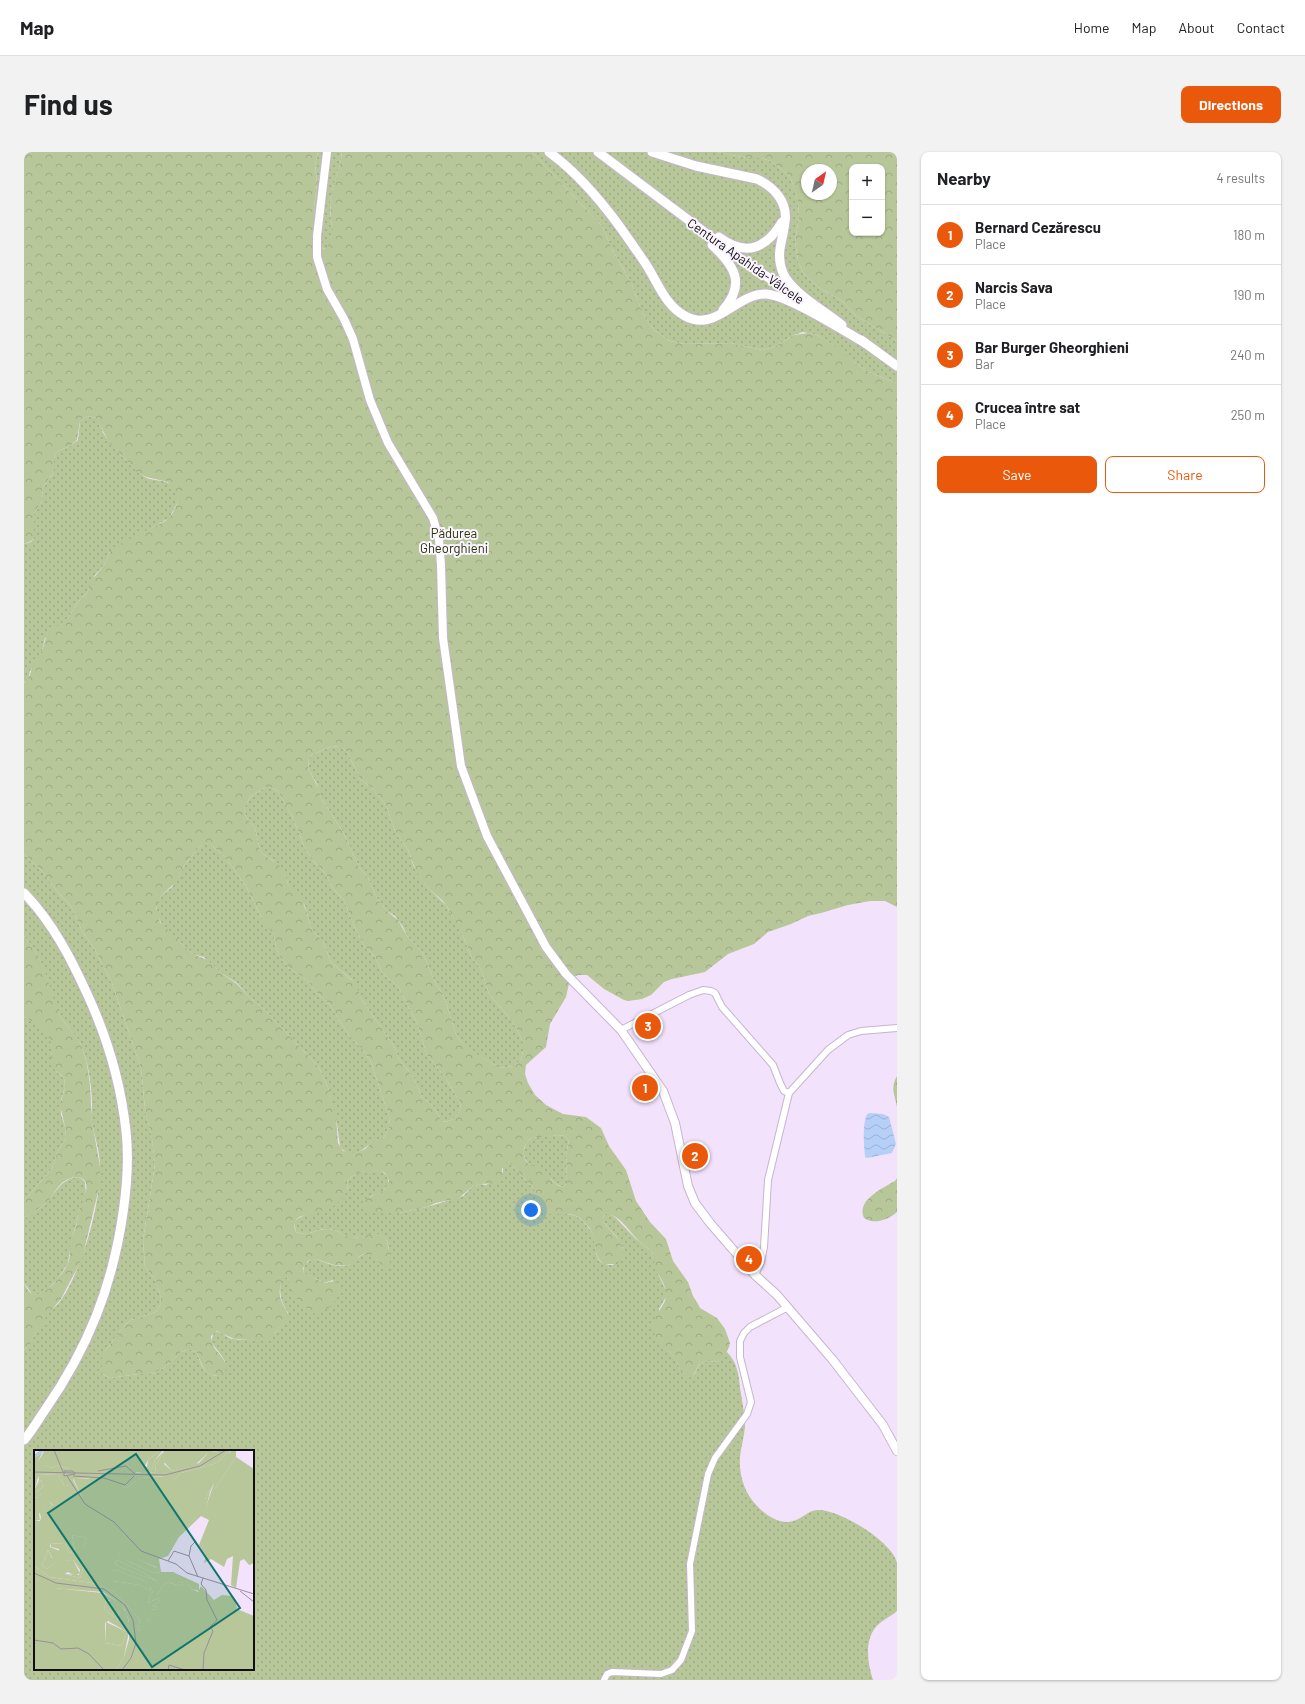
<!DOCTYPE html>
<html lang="en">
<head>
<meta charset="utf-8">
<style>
  :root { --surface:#fff; --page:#f2f2f2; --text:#202124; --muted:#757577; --line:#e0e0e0; --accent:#ea580c }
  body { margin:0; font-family:Barlow,sans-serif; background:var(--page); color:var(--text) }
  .controls { position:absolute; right:12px; top:12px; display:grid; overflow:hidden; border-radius:8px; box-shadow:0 1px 3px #0004 }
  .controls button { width:36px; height:36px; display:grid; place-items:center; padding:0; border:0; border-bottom:1px solid var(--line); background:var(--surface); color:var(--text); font:20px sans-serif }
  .compass { position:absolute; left:777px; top:12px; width:36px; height:36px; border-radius:50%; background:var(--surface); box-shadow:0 1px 3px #0004; rotate:34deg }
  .you { position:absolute; left:507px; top:1058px; width:14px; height:14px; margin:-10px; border:3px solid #fff; border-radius:50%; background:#1a73e8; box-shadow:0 0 0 6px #1a73e833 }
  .badge { display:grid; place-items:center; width:26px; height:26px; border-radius:50%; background:var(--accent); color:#fff; font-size:13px; font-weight:700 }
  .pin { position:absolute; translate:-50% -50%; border:2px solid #fff; box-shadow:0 1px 4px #0006 }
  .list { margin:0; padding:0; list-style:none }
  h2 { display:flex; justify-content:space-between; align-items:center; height:52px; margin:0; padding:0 16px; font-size:17px }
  h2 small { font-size:13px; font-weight:400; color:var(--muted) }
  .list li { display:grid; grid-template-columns:26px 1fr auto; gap:12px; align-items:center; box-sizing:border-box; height:60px; padding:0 16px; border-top:1px solid var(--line) }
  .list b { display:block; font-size:15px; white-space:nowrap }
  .list p { margin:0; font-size:13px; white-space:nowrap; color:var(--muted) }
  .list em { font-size:13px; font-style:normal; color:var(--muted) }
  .actions { display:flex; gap:8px; padding:12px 16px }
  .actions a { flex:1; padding:9px 0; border:1px solid var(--accent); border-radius:8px; text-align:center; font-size:14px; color:var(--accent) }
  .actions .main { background:var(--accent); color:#fff }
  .map { position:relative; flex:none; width:873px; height:1528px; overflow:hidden; border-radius:8px }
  header { display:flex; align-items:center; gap:24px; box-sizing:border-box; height:56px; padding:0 20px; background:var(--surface); border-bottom:1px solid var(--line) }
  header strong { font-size:19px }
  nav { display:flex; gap:22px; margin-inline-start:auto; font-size:14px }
  .intro { display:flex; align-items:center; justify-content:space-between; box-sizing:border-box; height:96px; padding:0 24px }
  h1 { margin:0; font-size:28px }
  .button { padding:10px 18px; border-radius:8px; background:var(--accent); color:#fff; font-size:14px; font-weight:700 }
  main { display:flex; gap:24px; padding:0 24px }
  aside { flex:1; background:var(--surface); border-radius:8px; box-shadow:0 1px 3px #0004 }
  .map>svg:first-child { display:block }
  .grass { fill:url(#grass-dots); fill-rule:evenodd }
  .forest { fill:url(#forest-crowns); fill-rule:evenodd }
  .water { fill:url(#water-waves) }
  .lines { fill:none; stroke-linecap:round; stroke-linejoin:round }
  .minor-casing { stroke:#c6b5ce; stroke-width:8 }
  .major-casing { stroke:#c6b5ce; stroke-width:10 }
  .highway-casing { stroke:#c6b5ce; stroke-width:11 }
  .minor { stroke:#fff; stroke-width:6 }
  .major { stroke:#fff; stroke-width:8 }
  .highway { stroke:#fff; stroke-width:9 }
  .labels { text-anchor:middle; stroke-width:4; stroke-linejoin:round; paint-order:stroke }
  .street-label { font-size:13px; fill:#130d15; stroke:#faf4fe }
  .park-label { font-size:13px; fill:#283207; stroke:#faf4fe }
  .inset-river { fill:none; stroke:#b6cff7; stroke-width:2 }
  .inset-road { fill:none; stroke:#998da0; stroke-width:1 }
  .view { fill:#0f766e; fill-opacity:0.15; stroke:#0f766e; stroke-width:2 }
  .inset-edge { fill:none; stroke:#130d15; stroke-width:2 }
</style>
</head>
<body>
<header>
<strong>Map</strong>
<nav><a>Home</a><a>Map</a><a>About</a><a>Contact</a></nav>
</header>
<div class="intro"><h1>Find us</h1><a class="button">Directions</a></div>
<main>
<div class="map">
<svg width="873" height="1528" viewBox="0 0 873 1528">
  <defs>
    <pattern id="grass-dots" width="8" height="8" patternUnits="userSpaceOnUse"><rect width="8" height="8" fill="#b8c799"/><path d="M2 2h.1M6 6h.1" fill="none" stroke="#9daa83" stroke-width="1.8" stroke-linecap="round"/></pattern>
    <pattern id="forest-crowns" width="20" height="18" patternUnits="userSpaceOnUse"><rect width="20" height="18" fill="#b8c799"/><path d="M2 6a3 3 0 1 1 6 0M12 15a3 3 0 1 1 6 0" fill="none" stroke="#9daa83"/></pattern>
    <pattern id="water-waves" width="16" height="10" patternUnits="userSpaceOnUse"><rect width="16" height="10" fill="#b6cff7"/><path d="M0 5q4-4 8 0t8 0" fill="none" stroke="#9cb1d3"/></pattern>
  </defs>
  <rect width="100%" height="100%" fill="#f3e2fc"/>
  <g class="grass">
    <path d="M294 0H318C317 18 307 34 306 52 306 64 311 88 302 97L296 95 290 55 293 31 291 13Z"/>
    <polygon points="508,0 693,0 723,6 737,6 746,9 761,20 767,27 774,49 775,66 771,89 774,109 780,122 794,135 818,149 831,163 873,189 873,231 847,221 831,211 809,193 793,183 779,180 770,183 750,195 738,198 707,191 660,192 646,189 630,178 621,165 615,152 607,130 590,101 578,74"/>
    <path d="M63 264 72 266C76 271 77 277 80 282 87 293 110 318 121 325 134 332 153 323 154 350L145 366 86 400 80 413 71 423 63 441 54 450 44 466 21 486 18 499 6 519 4 528 0 530V392L7 390 10 386V362L18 349 19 335 30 320V306L32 301 34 299 46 294 54 288 56 269Z"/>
    <polygon points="308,594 317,595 324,601 336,627 347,635 362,653 371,679 384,698 390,715 405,737 422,753 439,784 448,806 457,817 465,842 489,870 499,890 499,899 497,908 490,914 476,916 443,897 437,890 432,882 420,845 410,828 399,801 383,784 379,775 371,764 363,759 354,748 344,726 335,715 319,680 297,646 293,632 284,616 285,607 288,603"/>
    <path d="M242 635H246L254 639 268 664 280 694 288 708 301 721 310 738 320 748 330 774 341 795 351 805 359 822 374 834 393 871 403 903 421 925 436 950C439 960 428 972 418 969L409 954 398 945 389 925 375 907 370 894 338 848 328 828 307 810 299 790 287 776 281 754 264 732 261 724 250 709 239 702 236 698 231 676 222 665 220 657 226 645Z"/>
    <path d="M178 693H187L201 705 223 736 237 765 250 783 252 796 256 805 265 816 284 829 292 840 306 853 325 884 338 897 346 908 365 964 366 973 360 985C356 988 352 988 348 991 337 997 330 1010 316 995L313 972 304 935 294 914 240 857 225 845 213 831 197 821 180 805 171 803 163 797 139 774 132 761 133 752 137 744 148 735 160 714 174 696Z"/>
    <path d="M0 702 17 718 37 744 47 754 58 779 71 798 88 831 117 916 121 957 128 986 131 1013 119 1088 121 1115 132 1129 136 1142 137 1151 133 1159 129 1161 107 1168 100 1174 81 1199 78 1208V1222L86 1226 114 1222H128L140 1216 157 1200 166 1197 173 1201C177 1211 179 1222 192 1224L202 1212C199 1203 191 1197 187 1189L190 1180C198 1178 202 1186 209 1187 215 1188 220 1187 225 1187 228 1187 231 1188 234 1188 249 1188 259 1173 264 1161 257 1149 254 1141 258 1126L263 1125C269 1132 267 1141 274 1148L303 1156 313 1146 309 1128 300 1131C295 1128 284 1124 280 1121 278 1112 284 1108 293 1107 301 1111 314 1116 324 1113 335 1110 337 1095 351 1105L353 1108 365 1098C363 1073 344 1086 329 1086 320 1086 314 1076 302 1077 291 1077 284 1085 272 1080L270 1071C277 1058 305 1064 317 1046 319 1044 322 1041 323 1038 324 1036 323 1032 323 1029 332 1017 368 1010 364 1034L358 1040 345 1045 348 1061H375L403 1055 439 1044 448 1035 457 1032 462 1033 479 1021V1013L482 1010H485L510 1037 512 1041 514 1054C520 1057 527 1061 534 1061 552 1063 556 1063 567 1079 576 1093 565 1113 589 1113L599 1096 592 1084 579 1070V1066L581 1062H586L592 1066 611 1086 628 1100 634 1122 642 1138V1145L635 1157 636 1190 652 1207 657 1220 670 1223 676 1211 685 1209 694 1210 703 1200C713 1210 715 1223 716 1236 718 1249 721 1262 721 1275 720 1285 717 1295 716 1305 715 1324 720 1341 734 1355 742 1363 756 1373 769 1369 778 1367 783 1359 793 1358 814 1356 869 1390 873 1411 873 1425 873 1445 873 1459 866 1465 856 1469 851 1476 840 1491 844 1512 849 1528H0V1198C10 1188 15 1173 23 1162 26 1158 31 1155 34 1152 57 1123 77 1051 76 1015 76 997 69 981 67 964 67 961 68 958 68 955 68 937 65 915 59 898 54 882 39 873 33 858 23 830 21 808 0 784ZM11 1299H229V1517H11Z"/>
    <path d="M0 865C13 871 30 882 28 899 27 905 29 915 33 920 35 922 38 924 40 926L41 935 37 948V962L41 975 42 985 33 1001 28 1016 0 1049Z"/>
    <path d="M532 983 541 984 545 989 542 1002 543 1030 540 1035C531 1034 527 1026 520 1021 512 1014 499 1013 500 1000 500 997 501 993 502 991 509 981 523 987 532 983Z"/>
    <path d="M54 1025 58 1027 61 1030 62 1044 54 1061 53 1070 48 1085 44 1111 34 1127 21 1140 12 1143 8 1142 0 1131V1067C6 1061 15 1058 21 1052 32 1041 36 1027 54 1025Z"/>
  </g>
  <g class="forest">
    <path d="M0 0H294L291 13 293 31 290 55 296 95 301 97C310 89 307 64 306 52 306 36 317 18 318 0H508L578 74 590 101 607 130 615 152 621 165 630 178 646 189 660 192 707 191 738 198 750 195 770 183 784 181 793 183 813 195 831 211 847 221 873 231V755L861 749H846L824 753 797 761 784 764 767 772 744 780 730 792 704 802 681 820 648 827 640 830 627 843 618 847 604 849 600 848 580 837 563 823H554L546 827 542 845 526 872 522 895 502 913 501 922 504 931 511 943 522 953 539 962 562 965 577 976 585 994 602 1018 612 1049 626 1070 642 1087 649 1109 664 1130 669 1144 674 1152 676 1156 693 1166 701 1177 706 1191 705 1195 701 1204 694 1210 685 1209 676 1211C672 1217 671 1225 662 1227 656 1222 656 1215 652 1208 645 1196 626 1188 629 1171 631 1161 642 1153 642 1143 643 1133 634 1124 631 1115 629 1110 630 1105 628 1100 623 1095 616 1091 611 1085 604 1077 593 1061 581 1062L579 1066V1070C588 1081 610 1098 593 1112H580C569 1105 573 1092 568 1081 567 1077 562 1072 559 1069 547 1054 521 1070 514 1055 511 1049 513 1042 510 1037L485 1010H482L478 1017 479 1026 471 1031 457 1032 448 1035 435 1046 412 1051 403 1055 375 1061H343L336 1055C340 1044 353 1044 361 1037L365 1029 361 1021C350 1016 331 1019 323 1029 323 1033 324 1037 322 1041 315 1054 300 1060 286 1063 282 1064 277 1063 274 1066 269 1070 270 1075 272 1080 284 1085 293 1076 305 1077 315 1078 322 1086 330 1086 347 1084 362 1073 365 1098 366 1105 368 1109 363 1115 354 1114 353 1102 343 1102 335 1101 335 1107 329 1111 318 1117 302 1111 293 1107L284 1109 279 1116 280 1121 300 1131C308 1130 311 1127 317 1133 318 1145 303 1161 291 1162 284 1158 271 1148 268 1140 266 1135 267 1130 263 1125L258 1127C256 1135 254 1142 258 1150 260 1156 264 1159 265 1166L247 1185 238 1189 224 1187H210L193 1179 187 1184C186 1198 202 1203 203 1217L196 1223C181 1227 178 1212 173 1201L166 1197 157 1200 140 1216 128 1222H114L86 1226 78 1222V1203L100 1174 107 1168 129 1161 133 1159 137 1151 136 1142 132 1129 121 1115 119 1088 131 1013 128 987 121 957 117 916 88 831 71 798 58 779 47 754 37 744 17 718 0 702V531L6 523 9 510 18 499 23 482 44 466 54 450 63 441 68 428 80 413 88 396 141 369 148 362 154 350 152 341 144 330 122 325 113 320 85 290 72 266 63 264 56 269 53 288 46 294 34 299 32 301 30 306V320L19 335 18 349 10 362V386L7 389 0 392ZM308 594C315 594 319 596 324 601L336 627 347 635 362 653 371 679 384 698 392 719 405 737 419 749 424 756 430 769 439 784 448 806 457 817 465 842 489 870 499 890V899L497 908 490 914 476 916 444 897 437 890 432 882 420 845 410 828 399 801 383 784 374 768 363 759 354 748 344 726 335 715 319 680 297 646 295 637 284 616 285 607 288 603ZM242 635H246L254 639 268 664 280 694 288 708 301 721 310 738 320 748 330 774 341 795 351 805 359 822 374 834 393 871 403 903 421 925 436 950C439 960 428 972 418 969L409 954 398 945 389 925 375 907 370 894 338 848 331 831 307 810 299 790 287 776 282 758 277 746 264 732 259 719 254 712 239 702 236 698 231 676 222 665 220 657 226 645ZM178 693H187L201 705 223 736 239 769 250 783 252 796 256 805 265 816 284 829 292 840 306 853 325 884 338 897 346 908 365 964 366 973 360 985 347 991 341 997 332 1001 319 999 314 991 312 963 304 935 294 914 240 857 225 845 213 832 197 821 184 808 171 803 163 797 136 770 132 757 137 744 151 731 160 714 174 696ZM532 983 541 984 545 989 542 1002 543 1030 540 1035C530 1034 526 1025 519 1019 509 1011 499 1015 500 999 500 995 501 993 503 990 510 981 522 988 532 983Z"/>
    <path d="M693 0H873V189L831 163 818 149 794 135 780 122 774 109 771 89 775 66 774 50 767 27 761 20 746 9 737 6H723ZM828 15H858V81H828ZM783 18H807V42H783Z"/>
    <path d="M0 784C21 807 24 832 34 859 38 871 49 878 55 889 65 907 68 943 67 964L76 1014V1032L58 1107 37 1147 24 1162 5 1193 0 1198V1131C2 1135 4 1139 7 1141 19 1149 40 1121 44 1111 47 1105 45 1097 46 1090 48 1083 52 1077 53 1070 54 1067 53 1064 54 1061 57 1053 72 1027 53 1025 48 1025 41 1028 37 1032 31 1037 28 1046 22 1051 16 1057 7 1061 0 1067V1049L28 1016 33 1001 42 985 41 975 36 953 41 935 40 926C37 922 31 920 29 915 25 908 28 904 28 897 27 880 13 872 0 865Z"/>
    <path d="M873 924V955C871 943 866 936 873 924Z"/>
    <path d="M873 1026V1060C864 1068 850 1073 840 1066 832 1048 859 1036 871 1029Z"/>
  </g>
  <path class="water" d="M846 961 859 962 865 965 872 992 868 1001 843 1006 841 1005C840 992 838 974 843 962Z"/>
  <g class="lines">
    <defs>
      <g id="minor">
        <polyline points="597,878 665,843 679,838 687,839 691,841 698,855 749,913 756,931 760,939 765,941"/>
        <polyline points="731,1123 737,1110 740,1095 744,1028 765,941 804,898 824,883 837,879 873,876"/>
        <polyline points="580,1528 583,1522 588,1520 637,1522 648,1518 657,1508 668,1479 666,1412 684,1322 691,1306 723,1262 727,1250 716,1205 716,1189 720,1181 726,1175 764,1155"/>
      </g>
      <polyline id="major" points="303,0 293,84 293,105 303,137 320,167 329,187 346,248 364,291 409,366 415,387 417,413 419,486 437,614 463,684 522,795 542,822 597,878 639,939 651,971 664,1034 671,1051 686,1071 731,1123 753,1143 808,1207 859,1273 873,1299"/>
      <g id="highway">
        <path d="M525 0C558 24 585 58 608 92 614 101 621 110 626 119 636 136 643 154 661 164 691 181 712 142 741 142 762 142 820 179 841 191"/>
        <polyline points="574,0 711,103 788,155"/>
        <path d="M628 0 672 14 733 27C750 35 764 50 761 70 759 89 751 101 759 121 768 141 801 159 818 173"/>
        <path d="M695 85C722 105 742 97 758 70"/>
        <path d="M688 93C711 114 722 132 699 158"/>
        <polyline points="837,188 873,214"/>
        <path d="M0 741C29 771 48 808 65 846 84 888 97 933 102 979 105 1006 103 1034 99 1061 88 1136 64 1196 21 1258 14 1268 8 1279 0 1288"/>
      </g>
    </defs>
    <use href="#minor" class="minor-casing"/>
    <use href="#major" class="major-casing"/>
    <use href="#highway" class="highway-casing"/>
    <use href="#minor" class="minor"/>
    <use href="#major" class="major"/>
    <use href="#highway" class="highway"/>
  </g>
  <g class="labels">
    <g class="street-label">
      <text transform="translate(722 109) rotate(35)" y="5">Centura Apahida-Vâlcele</text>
    </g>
    <g class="park-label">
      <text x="430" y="386">Pădurea<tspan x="430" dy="15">Gheorghieni</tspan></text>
    </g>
  </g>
  <g transform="translate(10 1298)">
    <rect width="220" height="220" fill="#f3e2fc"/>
    <path d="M127 0H129L121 10 118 19 113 17 114 10ZM131 0H134L135 3 130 14 138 21 165 13 175 2 196 0 183 13 147 23 141 29 130 26 106 28 93 38 53 28H40L39 30 48 47 36 36 30 35 24 25 5 24 1 38 7 30 9 37 0 44V9L4 8 3 5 9 1 4 11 6 17 10 15 18 18 25 15 35 19H62L92 13 103 23H109L122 22 121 16ZM197 0H202V7L180 40ZM180 33 176 42 173 54 175 62H173L169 58 172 46ZM8 44 19 56 10 55 8 64 5 63 6 70H0V48L5 47 3 56 5 45ZM38 85 53 88 50 97V116L46 128 31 124 45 125 46 120 39 110 22 112 13 119 8 116 14 100 18 108H25V99L17 97 16 93 31 94 36 103 41 101ZM86 101 123 118 126 122 119 123 88 108 84 105ZM83 110 108 122 123 131 85 117 81 114ZM0 116 16 127 58 133 79 141 106 169 104 179 106 181 112 172 117 173 113 170 119 166 117 159 122 160 124 157 118 156 126 151 124 148 114 153 117 144 120 141V145H123L132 132 148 136 149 133 145 131H152L158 139 164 142 167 136 180 150 188 145 198 146 201 149 203 159 220 166V220H82L90 207 95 189V171L91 160 81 150 69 142 18 138 0 128ZM82 120 111 131 117 136 116 141 106 135 79 131V121ZM72 151H77L85 159 84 170 70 159ZM72 172 93 182 87 196 71 193Z" fill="#b8c799"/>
    <path d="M7 0H127L114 10 111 16 118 19 121 10 131 0 121 16 122 22 109 23 101 22 92 13 67 19H35L25 15 18 18 10 15 7 18 4 16V11L10 2 4 5V9H0V5ZM134 0H182L173 4 161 15 138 21 130 12ZM196 0 194 13 180 40 202 7 220 19V113L215 115 210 109 206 111 202 138 197 135 199 106 193 109 190 117 177 109 170 113 172 106 165 95 175 70 167 66 145 87 134 106 125 109 127 122H139L165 134V141L158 139 152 131H145L149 133 148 136 132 132 123 145 120 147V141L117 144 114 153 124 148 126 151 118 156 124 157 122 160 117 159 120 166 113 170 117 173H112L106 181 104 179 106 169 79 141 58 133 16 127 0 116V70L6 71 7 67 3 55 5 47 0 48V44L9 37 7 30 1 38 5 30 4 24 24 25 30 35 38 36 48 47 39 28 66 29 93 38 106 28 133 26 141 29 147 23 183 13ZM180 33 173 54 174 63 170 56 172 46ZM6 44 19 55H10L7 64 3 55ZM38 85 53 88 50 97V116L46 128 31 124 34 122 41 126 46 123 39 110 23 111 13 119 8 116 14 100 19 109 25 108 26 101 16 97V93L31 94 36 103 41 102ZM86 102 122 117 126 122 119 123 96 112 84 105ZM83 110 108 122 123 131 85 117 81 114ZM82 120 111 131 117 137 116 141 106 135 79 131V121ZM0 128 20 138 69 143 84 152 92 162 96 176 90 207 82 220H0ZM75 150 85 160 84 170 70 159 72 151ZM74 171 93 182 87 196 71 193V173Z" fill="#b8c799" fill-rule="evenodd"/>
    <path class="inset-river" d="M0 7 11 0"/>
    <path class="inset-road" d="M20 0 29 22M30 21H39L41 24 30 26ZM64 21 92 16 101 24M0 22 131 25 166 16 192 0M33 26 51 54 80 72 107 101 142 114 153 123 220 144M39 26 70 28 91 35 100 26M162 91 157 96 155 106 164 127M134 111 140 101 155 106M0 123 22 133 70 139 91 155 99 170 102 193 97 208 88 220M206 141 220 152M0 190 19 193 27 199 44 198 55 204 70 220M134 220 135 215 151 220M169 220 170 203 179 181 176 177 183 170 173 150 172 140 167 134 169 128"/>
    <path class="view" d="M102 4 206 158 118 217 14 63Z"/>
    <rect width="220" height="220" class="inset-edge"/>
  </g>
</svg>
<div class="controls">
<button>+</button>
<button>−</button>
</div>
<svg class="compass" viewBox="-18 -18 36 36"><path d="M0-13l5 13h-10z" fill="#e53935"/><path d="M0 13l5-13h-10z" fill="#757577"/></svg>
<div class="you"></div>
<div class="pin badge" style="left:621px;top:936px">1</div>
<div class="pin badge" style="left:671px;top:1004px">2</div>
<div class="pin badge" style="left:624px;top:874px">3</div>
<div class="pin badge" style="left:725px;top:1107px">4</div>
</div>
<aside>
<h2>Nearby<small>4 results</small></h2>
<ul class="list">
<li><span class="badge">1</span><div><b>Bernard Cezărescu</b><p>Place</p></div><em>180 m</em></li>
<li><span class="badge">2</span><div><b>Narcis Sava</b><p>Place</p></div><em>190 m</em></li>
<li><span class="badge">3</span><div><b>Bar Burger Gheorghieni</b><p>Bar</p></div><em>240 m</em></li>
<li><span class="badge">4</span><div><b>Crucea între sat</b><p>Place</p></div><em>250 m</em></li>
</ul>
<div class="actions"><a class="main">Save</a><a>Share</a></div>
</aside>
</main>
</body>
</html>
